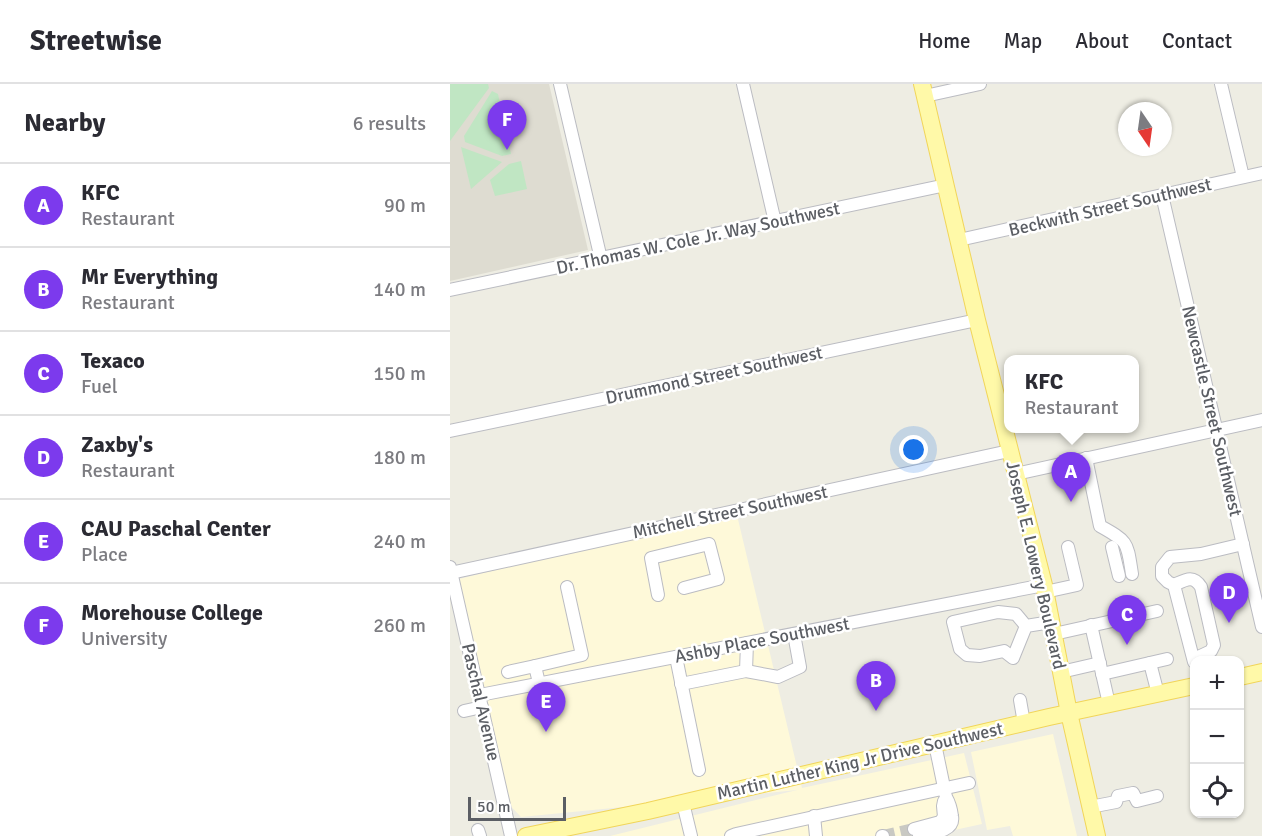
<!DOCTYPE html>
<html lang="en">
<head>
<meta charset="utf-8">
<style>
  :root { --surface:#fff; --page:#f7f7f7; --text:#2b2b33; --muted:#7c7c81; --line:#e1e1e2; --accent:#7c3aed }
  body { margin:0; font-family:Signika,sans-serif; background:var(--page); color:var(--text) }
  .controls { position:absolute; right:18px; bottom:18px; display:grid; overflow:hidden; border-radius:12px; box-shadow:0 2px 4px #0004 }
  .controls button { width:54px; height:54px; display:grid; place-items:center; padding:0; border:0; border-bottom:2px solid var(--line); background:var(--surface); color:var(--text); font:30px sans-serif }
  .compass { position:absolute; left:668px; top:18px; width:54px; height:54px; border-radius:50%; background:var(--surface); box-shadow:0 2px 4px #0004; rotate:167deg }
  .scale { position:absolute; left:18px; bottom:15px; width:98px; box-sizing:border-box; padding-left:6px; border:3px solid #5b5e64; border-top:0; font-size:16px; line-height:21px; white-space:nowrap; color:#5b5e64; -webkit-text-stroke:4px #fff; paint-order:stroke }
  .you { position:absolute; left:464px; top:366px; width:21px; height:21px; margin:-15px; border:4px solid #fff; border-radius:50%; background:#1a73e8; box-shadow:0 0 0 9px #1a73e833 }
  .badge { display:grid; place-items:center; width:39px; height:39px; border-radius:50%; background:var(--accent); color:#fff; font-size:20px; font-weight:700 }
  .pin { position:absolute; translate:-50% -50px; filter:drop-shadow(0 2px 3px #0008) }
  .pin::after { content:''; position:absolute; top:32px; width:21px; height:18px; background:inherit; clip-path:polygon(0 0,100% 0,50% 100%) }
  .popup { position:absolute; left:554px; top:271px; width:135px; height:78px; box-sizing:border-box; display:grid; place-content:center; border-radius:12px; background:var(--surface); filter:drop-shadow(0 2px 4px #0005); font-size:20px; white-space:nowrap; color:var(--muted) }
  .popup b { font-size:22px; color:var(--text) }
  .popup::after { content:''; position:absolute; left:50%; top:100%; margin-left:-12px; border:12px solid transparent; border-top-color:var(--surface) }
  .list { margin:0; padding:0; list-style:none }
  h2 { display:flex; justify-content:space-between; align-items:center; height:78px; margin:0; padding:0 24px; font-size:26px }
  h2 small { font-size:20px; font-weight:400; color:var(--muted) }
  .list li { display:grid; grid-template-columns:39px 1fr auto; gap:18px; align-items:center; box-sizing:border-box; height:84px; padding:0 24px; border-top:2px solid var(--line) }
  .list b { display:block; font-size:22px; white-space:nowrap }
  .list p { margin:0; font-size:20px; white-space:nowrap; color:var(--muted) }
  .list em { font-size:20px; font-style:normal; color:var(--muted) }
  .icon { flex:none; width:33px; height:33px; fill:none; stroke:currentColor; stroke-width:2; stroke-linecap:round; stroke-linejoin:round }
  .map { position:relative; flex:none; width:812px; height:752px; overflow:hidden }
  header { display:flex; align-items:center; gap:36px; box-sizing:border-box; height:84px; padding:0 30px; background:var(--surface); border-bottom:2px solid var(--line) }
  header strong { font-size:28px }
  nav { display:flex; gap:33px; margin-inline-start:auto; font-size:21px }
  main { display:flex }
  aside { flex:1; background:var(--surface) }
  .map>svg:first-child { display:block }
  .commercial { fill:#fef9d9 }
  .education { fill:#dedcd1 }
  .green { fill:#c0e6c3 }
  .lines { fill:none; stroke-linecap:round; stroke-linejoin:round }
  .minor-tunnel { stroke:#c9c9c3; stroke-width:12; stroke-dasharray:12 6; stroke-linecap:butt }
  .minor-casing { stroke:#bbbcc2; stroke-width:14 }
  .major-casing { stroke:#f1d55a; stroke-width:18 }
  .minor { stroke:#fff; stroke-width:12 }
  .major { stroke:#fff9a8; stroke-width:16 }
  .labels { text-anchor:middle; stroke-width:5; stroke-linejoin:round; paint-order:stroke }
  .street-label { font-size:18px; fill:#5b5e64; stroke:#fff }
</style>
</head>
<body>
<header>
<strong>Streetwise</strong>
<nav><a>Home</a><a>Map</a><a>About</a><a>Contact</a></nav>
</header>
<main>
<aside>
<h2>Nearby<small>6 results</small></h2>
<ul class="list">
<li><span class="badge">A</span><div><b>KFC</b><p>Restaurant</p></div><em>90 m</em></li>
<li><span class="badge">B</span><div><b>Mr Everything</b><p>Restaurant</p></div><em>140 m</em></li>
<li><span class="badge">C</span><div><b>Texaco</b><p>Fuel</p></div><em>150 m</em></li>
<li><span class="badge">D</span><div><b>Zaxby's</b><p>Restaurant</p></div><em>180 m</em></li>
<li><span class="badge">E</span><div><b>CAU Paschal Center</b><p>Place</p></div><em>240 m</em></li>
<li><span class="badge">F</span><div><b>Morehouse College</b><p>University</p></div><em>260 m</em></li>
</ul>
</aside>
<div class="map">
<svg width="812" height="752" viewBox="0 0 812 752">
  <rect width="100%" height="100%" fill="#eeede3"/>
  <g class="commercial">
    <polygon points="286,427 352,704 514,669 532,740 477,752 160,752 347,706 71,733 55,716 5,496"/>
    <polygon points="603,650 627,752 563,752 560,742 537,746 521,668"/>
  </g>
  <polygon class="education" points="0,0 99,0 138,166 0,197"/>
  <g class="green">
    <polygon points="0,0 38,0 39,4 0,57"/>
    <polygon points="42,7 48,10 61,70 52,72 15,58 14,52"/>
    <polygon points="11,63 52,78 21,105"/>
    <polygon points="71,77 77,105 45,112 40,96 59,80"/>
  </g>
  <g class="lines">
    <polyline class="minor-tunnel" points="433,752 464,745"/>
    <defs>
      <g id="minor">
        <polyline points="110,0 151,175"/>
        <polyline points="293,0 325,138"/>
        <polyline points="771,0 793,93"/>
        <polyline points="475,12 530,0"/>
        <polyline points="712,111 812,543"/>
        <polyline points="509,156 812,89"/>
        <polyline points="0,206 496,101"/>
        <polyline points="0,347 527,236"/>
        <path d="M636 374 650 442C679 458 677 458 682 490"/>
        <polyline points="566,390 812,336"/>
        <polyline points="662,463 669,492"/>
        <polyline points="0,483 61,752"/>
        <polyline points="1,489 559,367"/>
        <path d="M724 501C735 496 743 490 751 503L764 561 761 567 744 575"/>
        <polyline points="595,508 627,501 618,463"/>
        <polyline points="208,511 201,474 259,460 268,495 234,504"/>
        <polyline points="641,541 659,620"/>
        <polyline points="576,542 566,530 548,528 503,538 510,565 517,571 530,572 554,567 563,574 576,542 601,538"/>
        <polyline points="604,550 707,527"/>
        <polyline points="226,573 249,686"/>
        <polyline points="744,578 724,501 718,498 712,492 712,483 720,473 751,470 793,460"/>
        <polyline points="700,579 708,610"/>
        <polyline points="85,582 132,571 117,503"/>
        <polyline points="296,587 297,559"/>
        <polyline points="58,588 85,582 89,599"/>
        <polyline points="611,588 650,579"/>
        <polyline points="652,590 717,575"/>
        <polyline points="231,600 296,587 328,593 350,583 344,550"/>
        <polyline points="30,611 594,501"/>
        <polyline points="570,616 574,639"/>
        <polyline points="14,627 32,623"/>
        <polyline points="233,719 241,752"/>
        <polyline points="640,723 666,718 668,712 683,709 687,717 707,712"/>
        <polyline points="364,732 366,752"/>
        <polyline points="464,745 490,738 494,733 493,722 494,717"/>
        <polyline points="28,746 30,752"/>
        <polyline points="281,752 286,750 519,699"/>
        <polyline points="432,752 433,752"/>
        <path d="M469 752C481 749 505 748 502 732 501 724 500 720 496 713L485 660"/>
      </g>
      <g id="major">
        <polyline points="472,0 527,236 594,501 619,629 647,752"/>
        <polyline points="790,593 812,588"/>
        <polyline points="76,752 198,727 599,633 744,602"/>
      </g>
    </defs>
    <use href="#minor" class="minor-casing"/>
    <use href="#major" class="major-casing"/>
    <use href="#minor" class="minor"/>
    <use href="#major" class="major"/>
  </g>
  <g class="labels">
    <g class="street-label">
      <text transform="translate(660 123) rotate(-13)" y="6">Beckwith Street Southwest</text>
      <text transform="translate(248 154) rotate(-12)" y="6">Dr. Thomas W. Cole Jr. Way Southwest</text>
      <text transform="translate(264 291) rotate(-12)" y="6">Drummond Street Southwest</text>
      <text transform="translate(762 327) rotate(77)" y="6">Newcastle Street Southwest</text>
      <text transform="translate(280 428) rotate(-12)" y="6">Mitchell Street Southwest</text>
      <text transform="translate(586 481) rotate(77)" y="6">Joseph E. Lowery Boulevard</text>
      <text transform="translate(312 556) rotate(-11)" y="6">Ashby Place Southwest</text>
      <text transform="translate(31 618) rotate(77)" y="6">Paschal Avenue</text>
      <text transform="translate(410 677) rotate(-13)" y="6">Martin Luther King Jr Drive Southwest</text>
    </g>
  </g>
</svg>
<div class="controls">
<button>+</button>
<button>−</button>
<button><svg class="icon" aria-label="locate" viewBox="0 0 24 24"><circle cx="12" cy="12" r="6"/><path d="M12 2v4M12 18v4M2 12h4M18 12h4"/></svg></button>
</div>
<svg class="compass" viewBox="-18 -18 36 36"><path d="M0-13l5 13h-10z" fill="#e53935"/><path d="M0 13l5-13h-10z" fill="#7c7c81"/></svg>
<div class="scale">50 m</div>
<div class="you"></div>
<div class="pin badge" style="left:621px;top:418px">A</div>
<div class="popup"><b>KFC</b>Restaurant</div>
<div class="pin badge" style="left:426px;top:627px">B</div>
<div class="pin badge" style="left:677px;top:561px">C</div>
<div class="pin badge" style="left:779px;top:539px">D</div>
<div class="pin badge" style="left:96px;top:648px">E</div>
<div class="pin badge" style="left:57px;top:66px">F</div>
</div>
</main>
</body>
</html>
